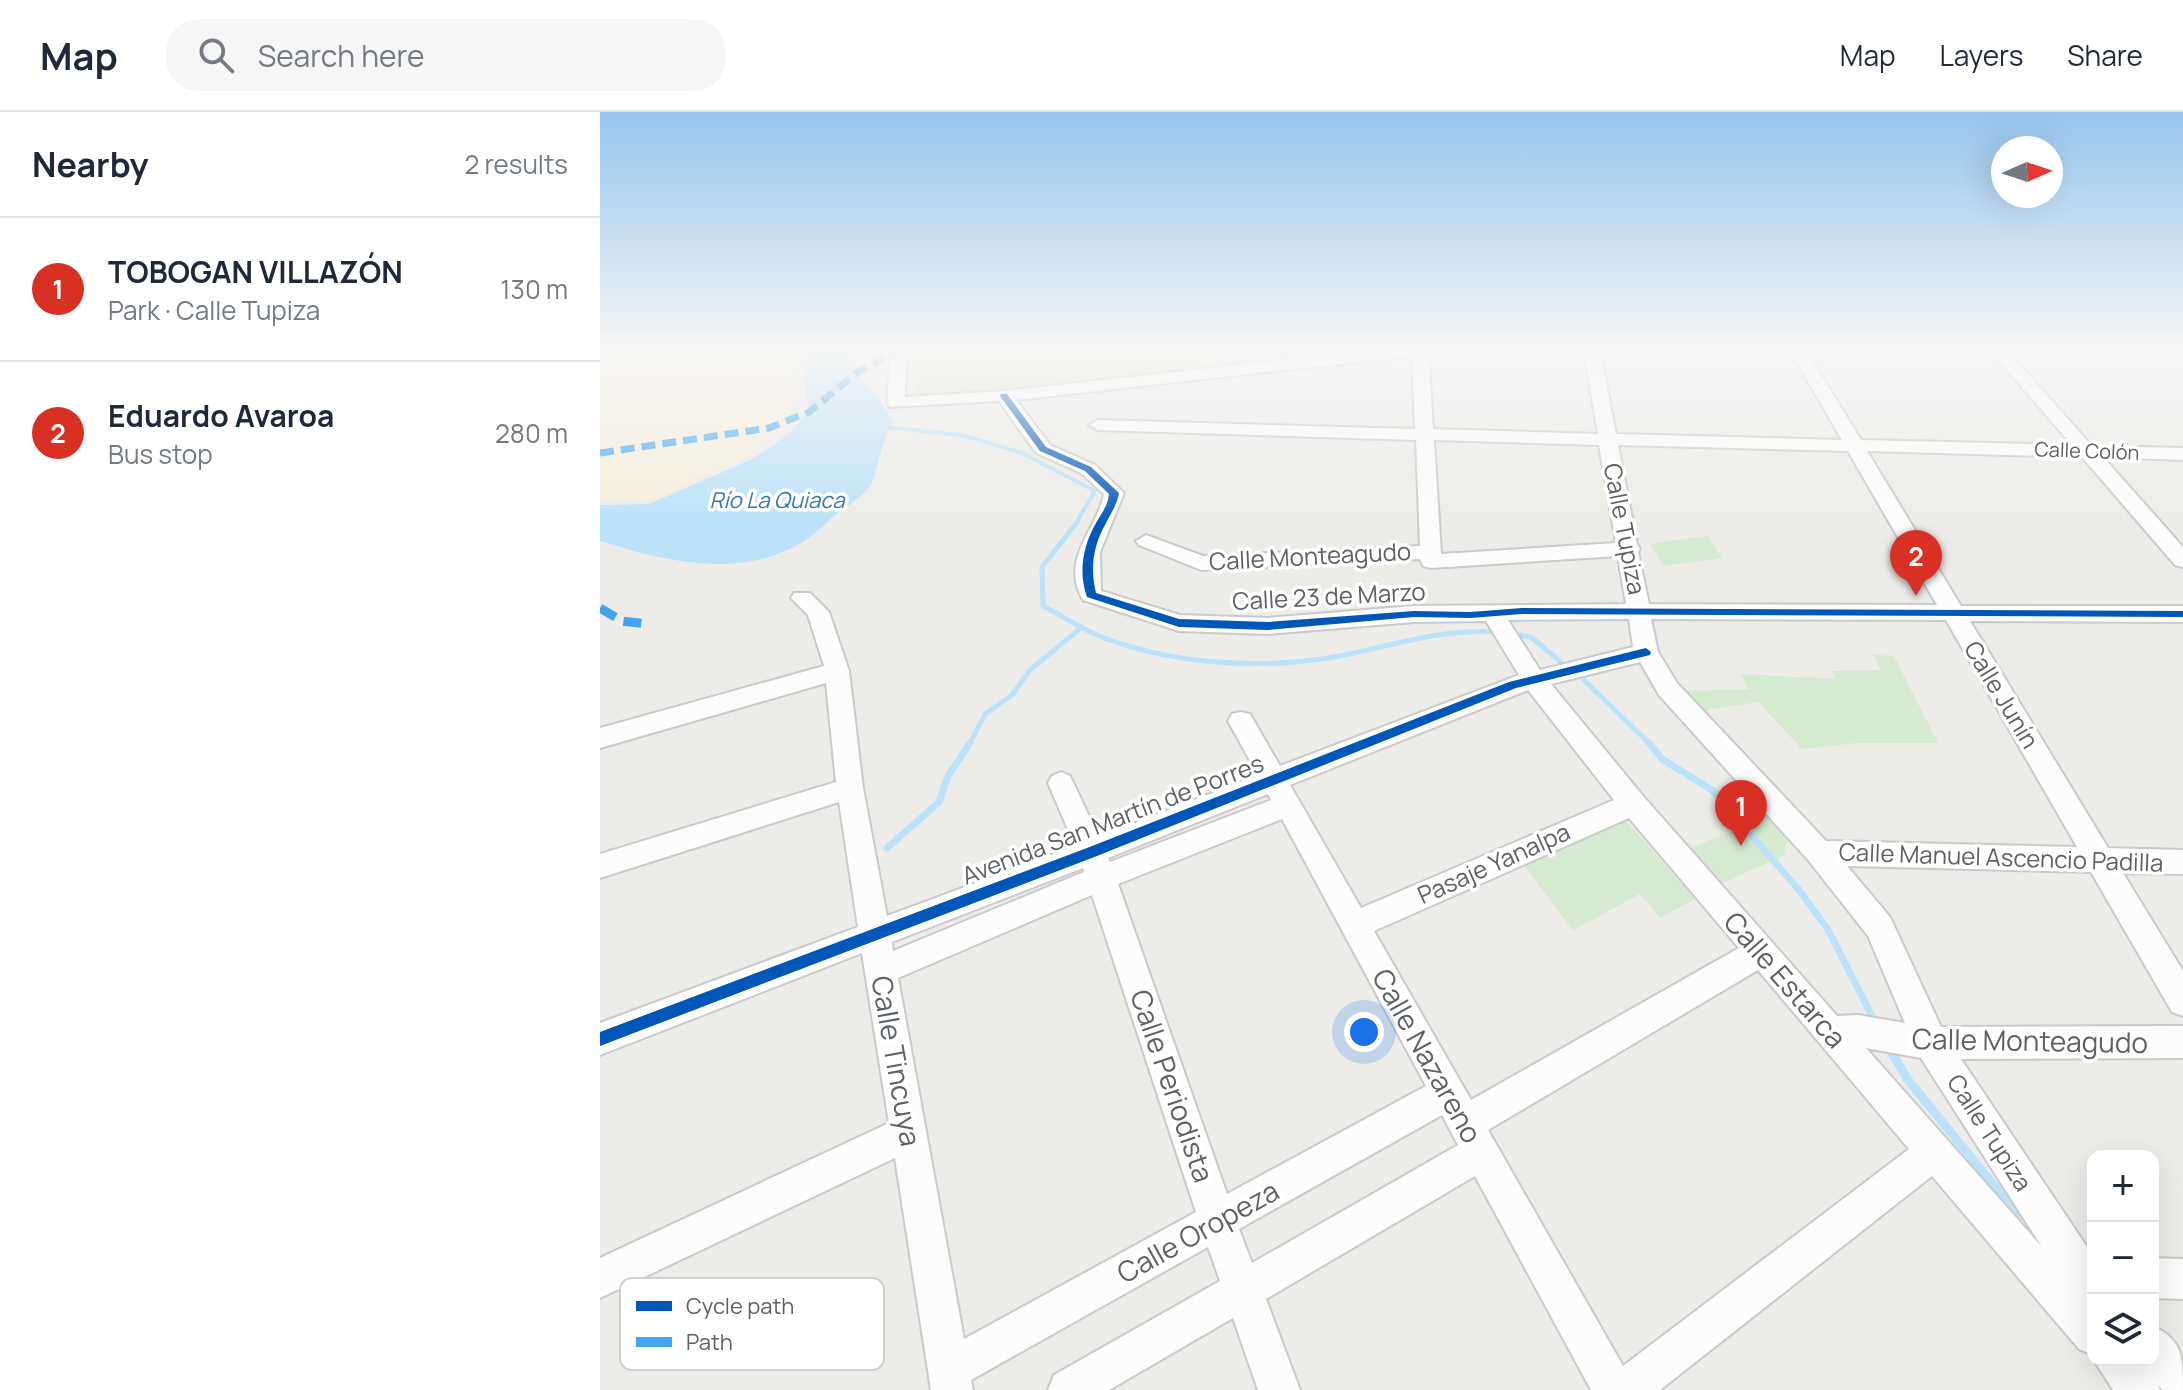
<!DOCTYPE html>
<html lang="en">
<head>
<meta charset="utf-8">
<style>
  :root { --surface:#fff; --page:#f6f6f7; --text:#1f2937; --muted:#747a83; --line:#e0e1e3; --accent:#d93025 }
  body { margin:0; font-family:Manrope,sans-serif; background:var(--page); color:var(--text) }
  .controls { position:absolute; right:24px; bottom:24px; display:grid; overflow:hidden; border-radius:16px; box-shadow:0 8px 32px #0002 }
  .controls button { width:72px; height:72px; display:grid; place-items:center; padding:0; border:0; border-bottom:2px solid var(--line); background:var(--surface); color:var(--text); font:40px sans-serif }
  .compass { position:absolute; left:1391px; top:24px; width:72px; height:72px; border-radius:50%; background:var(--surface); box-shadow:0 8px 32px #0002; rotate:87deg }
  .you { position:absolute; left:764px; top:920px; width:28px; height:28px; margin:-20px; border:6px solid #fff; border-radius:50%; background:#1a73e8; box-shadow:0 0 0 12px #1a73e833 }
  .badge { display:grid; place-items:center; width:52px; height:52px; border-radius:50%; background:var(--accent); color:#fff; font-size:26px; font-weight:700 }
  .pin { position:absolute; translate:-50% -66px; filter:drop-shadow(0 2px 4px #0008) }
  .pin::after { content:''; position:absolute; top:42px; width:28px; height:24px; background:inherit; clip-path:polygon(0 0,100% 0,50% 100%) }
  .list { margin:0; padding:0; list-style:none }
  h2 { display:flex; justify-content:space-between; align-items:center; height:104px; margin:0; padding:0 32px; font-size:34px }
  h2 small { font-size:26px; font-weight:400; color:var(--muted) }
  .list li { display:grid; grid-template-columns:52px 1fr auto; gap:24px; align-items:center; box-sizing:border-box; height:144px; padding:0 32px; border-top:2px solid var(--line) }
  .list b { display:block; font-size:30px; white-space:nowrap }
  .list p { margin:0; font-size:26px; white-space:nowrap; color:var(--muted) }
  .list em { font-size:26px; font-style:normal; color:var(--muted) }
  .icon { flex:none; width:44px; height:44px; fill:none; stroke:currentColor; stroke-width:2; stroke-linecap:round; stroke-linejoin:round }
  .map { position:relative; flex:none; width:1583px; height:1278px; overflow:hidden }
  header { display:flex; align-items:center; gap:48px; box-sizing:border-box; height:112px; padding:0 40px; background:var(--surface); border-bottom:2px solid var(--line) }
  header strong { font-size:38px }
  nav { display:flex; gap:44px; margin-inline-start:auto; font-size:28px }
  .search { width:560px; height:72px; background:var(--page); display:flex; align-items:center; gap:20px; box-sizing:border-box; padding:0 28px; border-radius:32px; color:var(--muted); font-size:30px }
  main { display:flex }
  aside { flex:1; background:var(--surface) }
  .map>svg:first-child { display:block }
  .green { fill:#d5ead1 }
  .sand { fill:#f6efdc }
  .water { fill:#bbe2f8 }
  .lines { fill:none; stroke-linecap:round; stroke-linejoin:round }
  .stream-far3 { stroke:#bbe2f8; stroke-width:4 }
  .stream-far2 { stroke:#bbe2f8; stroke-width:5 }
  .stream-far1 { stroke:#bbe2f8; stroke-width:7 }
  .stream { stroke:#bbe2f8; stroke-width:9 }
  .minor-casing { stroke:#cacaca; stroke-width:4 }
  .minor { fill:#fcfcfc; fill-rule:evenodd }
  .quiet-far1 { stroke:#40a5ee; stroke-width:7; stroke-dasharray:14 7; stroke-linecap:butt }
  .quiet { stroke:#40a5ee; stroke-width:9; stroke-dasharray:18 9; stroke-linecap:butt }
  .cycleway-casing { stroke:#fff; stroke-width:5 }
  .cycleway { fill:#0057b8; fill-rule:evenodd }
  .labels { text-anchor:middle; stroke-width:7; stroke-linejoin:round; paint-order:stroke }
  .far-street-label { font-size:20px; fill:#5c6166; stroke:#fff }
  .far-water-label { font-size:22px; font-style:italic; fill:#3779b0; stroke:#fff }
  .street-label { font-size:24px; fill:#5c6166; stroke:#fff }
  .near-street-label { font-size:28px; fill:#5c6166; stroke:#fff }
  .key { fill:#fff; stroke:#ced0d1; stroke-width:2 }
  .key-label { font-size:22px; fill:#5c6166 }
</style>
</head>
<body>
<header>
<strong>Map</strong>
<div class="search"><svg class="icon" aria-label="search" viewBox="0 0 24 24"><circle cx="10" cy="10" r="6"/><path d="M15 15l6 6"/></svg>Search here</div>
<nav><a>Map</a><a>Layers</a><a>Share</a></nav>
</header>
<main>
<aside>
<h2>Nearby<small>2 results</small></h2>
<ul class="list">
<li><span class="badge">1</span><div><b>TOBOGAN VILLAZÓN</b><p>Park · Calle Tupiza</p></div><em>130 m</em></li>
<li><span class="badge">2</span><div><b>Eduardo Avaroa</b><p>Bus stop</p></div><em>280 m</em></li>
</ul>
</aside>
<div class="map">
<svg width="1583" height="1278" viewBox="0 0 1583 1278">
  <rect width="100%" height="100%" fill="#edece8"/>
  <g class="green">
    <polygon points="316,235 798,235 471,272 323,284 314,281"/>
    <polygon points="1107,424 1122,446 1064,454 1050,432"/>
    <polygon points="1274,543 1294,544 1338,631 1257,631 1202,637 1158,590 1100,599 1082,579 1149,577 1141,562 1235,567 1232,559 1280,558"/>
    <polygon points="1155,695 1177,712 1187,730 1183,744 1118,773 1087,738 1128,721 1129,705"/>
    <polygon points="1014,707 1028,711 1095,787 1060,806 1040,782 973,818 923,752"/>
  </g>
  <polygon class="sand" points="0,235 197,235 193,302 148,344 48,389 0,387"/>
  <path class="water" d="M200 235H249C253 264 280 284 293 309 281 329 280 352 271 372 265 384 245 395 234 404 224 413 213 424 201 431 138 468 64 449 0 429V393L49 392 152 347 189 322 209 299Z"/>
  <g class="lines">
    <polyline class="stream-far3" points="282,315 362,323 422,341 495,379 476,411"/>
    <g class="stream-far2">
      <path d="M478 409 442 455 443 494C461 503 478 515 497 523 567 552 660 558 734 545 789 535 840 516 897 520"/>
      <polyline points="919,523 931,525 961,550"/>
      <polyline points="984,568 1051,633"/>
      <polyline points="369,633 385,602 412,583 430,558 482,515"/>
    </g>
    <g class="stream-far1">
      <polyline points="1049,631 1062,647 1112,678 1199,778 1227,816 1276,912"/>
      <polyline points="287,736 339,690 348,664 370,631"/>
    </g>
    <polyline class="stream" points="1289,936 1308,968 1419,1104"/>
    <defs>
      <g id="minor">
        <path d="M291 235H307L305 285 404 279 802 235H828L833 317 998 322 983 235H999L1016 322 1242 328 1188 235H1204L1261 328 1472 333 1387 235H1404L1492 334 1583 336V348L1503 345 1583 435V455L1575 453 1482 345 1267 339 1361 494H1583V510L1370 509 1508 736 1583 738V762L1523 761 1583 859V904L1572 900 1491 760 1247 754 1290 805 1341 915 1583 914V946L1361 947 1493 1144V1243L1479 1237 1332 1064 1060 1278H991L875 1064 666 1187 700 1278H658L633 1206 509 1278H448L454 1263 620 1169 608 1135 371 1268 373 1278H331L295 1046 0 1186V1146L289 1011 262 841 0 943V911L258 815 239 690 0 766V742L236 670 226 571 0 636V616L224 554 208 503 191 486 194 481H210L229 500 249 559 263 676 287 804 475 734 448 671 452 664 461 660 470 664 499 725 658 663 628 609 632 602 641 600 650 602 680 654 919 563 886 509 814 510 668 522 579 519 483 488C459 447 497 418 504 382L481 361 436 341 399 289 290 295 287 291ZM812 244 815 317 498 308 489 313 498 318 816 328 820 434 603 444 546 423 536 429 539 433 601 458 820 447 823 454 831 456 1018 444 1026 492 814 494 668 506 580 503 501 479 500 440 524 381 495 353 450 333 416 288ZM834 328 999 333 1016 431 841 442ZM1018 333 1248 339 1337 493 1049 492 1038 440 1040 437 1037 432ZM1029 507 1033 535 940 558 908 508ZM1051 507 1346 508 1477 735 1226 729 1077 571 1058 540ZM1040 550 1059 583 1209 749 1268 824 1305 911 1258 903 1237 904 1043 684 951 572ZM928 578 1014 688 761 796 690 673ZM668 682 671 688 510 750 508 746ZM1029 706 1139 836 871 988 774 819ZM682 707 826 974 627 1082 518 772ZM483 756 484 760 293 839 292 830ZM492 783 596 1100 364 1227 298 866ZM1158 858 1309 1037 1023 1254 888 1018ZM1266 936 1321 946 1442 1135ZM842 1003 858 1033 652 1151 639 1117Z"/>
        <polygon points="1566,235 1583,235 1583,240 1568,238"/>
        <polygon points="1553,1146 1583,1147 1583,1187 1553,1186"/>
        <path d="M1553 1214C1583 1228 1583 1246 1583 1278H1562L1558 1273 1560 1278H1513L1494 1248H1553Z"/>
      </g>
    </defs>
    <use href="#minor" class="minor-casing"/>
    <use href="#minor" class="minor"/>
    <polyline class="quiet-far1" points="0,341 169,316 209,300 259,259 299,238"/>
    <polyline class="quiet" points="0,496 22,509 47,512"/>
    <defs>
      <g id="cycleway">
        <path d="M401 282H407L446 335 491 355 519 381C517 393 511 401 506 411 493 434 490 456 496 481L579 507 668 510 814 499 870 500 922 496 1583 499V505L922 502 870 506 814 505 668 518 579 515 487 485C478 460 483 434 496 411 502 401 508 393 509 382L485 359 440 339 400 284Z"/>
        <polygon points="1046,536 1051,540 1050,543 916,576 497,744 0,934 0,920 487,736 909,570"/>
      </g>
    </defs>
    <use href="#cycleway" class="cycleway-casing"/>
    <use href="#cycleway" class="cycleway"/>
  </g>
  <linearGradient id="sky" x2="0" y2="1"><stop stop-color="#96c6ee"/><stop offset="0.57" stop-color="#f7f6f5"/><stop offset="1" stop-color="#f7f6f5" stop-opacity="0"/></linearGradient>
  <rect width="1583" height="414" fill="url(#sky)"/>
  <g class="labels">
    <g class="far-street-label">
      <text transform="translate(1487 339) rotate(2)" y="7">Calle Colón</text>
    </g>
    <g class="far-water-label">
      <text x="177" y="396">Río La Quiaca</text>
    </g>
    <g class="street-label">
      <text transform="translate(1024 417) rotate(79)" y="8">Calle Tupiza</text>
      <text transform="translate(710 445) rotate(-3)" y="8">Calle Monteagudo</text>
      <text transform="translate(729 485) rotate(-3)" y="8">Calle 23 de Marzo</text>
      <text transform="translate(1401 583) rotate(59)" y="8">Calle Junín</text>
      <text transform="translate(513 708) rotate(-21)" y="8">Avenida San Martín de Porres</text>
      <text transform="translate(1401 746) rotate(2)" y="8">Calle Manuel Ascencio Padilla</text>
      <text transform="translate(894 752) rotate(-24)" y="8">Pasaje Yanalpa</text>
      <text transform="translate(1389 1021) rotate(57)" y="8">Calle Tupiza</text>
    </g>
    <g class="near-street-label">
      <text transform="translate(1185 868) rotate(49)" y="10">Calle Estarca</text>
      <text transform="translate(1430 929) rotate(1)" y="10">Calle Monteagudo</text>
      <text transform="translate(827 944) rotate(61)" y="10">Calle Nazareno</text>
      <text transform="translate(296 949) rotate(80)" y="10">Calle Tincuya</text>
      <text transform="translate(572 974) rotate(71)" y="10">Calle Periodista</text>
      <text transform="translate(598 1120) rotate(-29)" y="10">Calle Oropeza</text>
    </g>
  </g>
  <rect x="20" y="1166" width="264" height="92" rx="12" class="key"/>
  <rect x="36" y="1189" width="36" height="10" fill="#0057b8"/>
  <rect x="36" y="1225" width="36" height="10" fill="#40a5ee"/>
  <g class="key-label">
    <text x="86" y="1202">Cycle path</text>
    <text x="86" y="1238">Path</text>
  </g>
</svg>
<div class="controls">
<button>+</button>
<button>−</button>
<button><svg class="icon" aria-label="layers" viewBox="0 0 24 24"><path d="M12 4l9 5-9 5-9-5zM3 14l9 5 9-5"/></svg></button>
</div>
<svg class="compass" viewBox="-18 -18 36 36"><path d="M0-13l5 13h-10z" fill="#e53935"/><path d="M0 13l5-13h-10z" fill="#747a83"/></svg>
<div class="you"></div>
<div class="pin badge" style="left:1141px;top:734px">1</div>
<div class="pin badge" style="left:1316px;top:484px">2</div>
</div>
</main>
</body>
</html>
